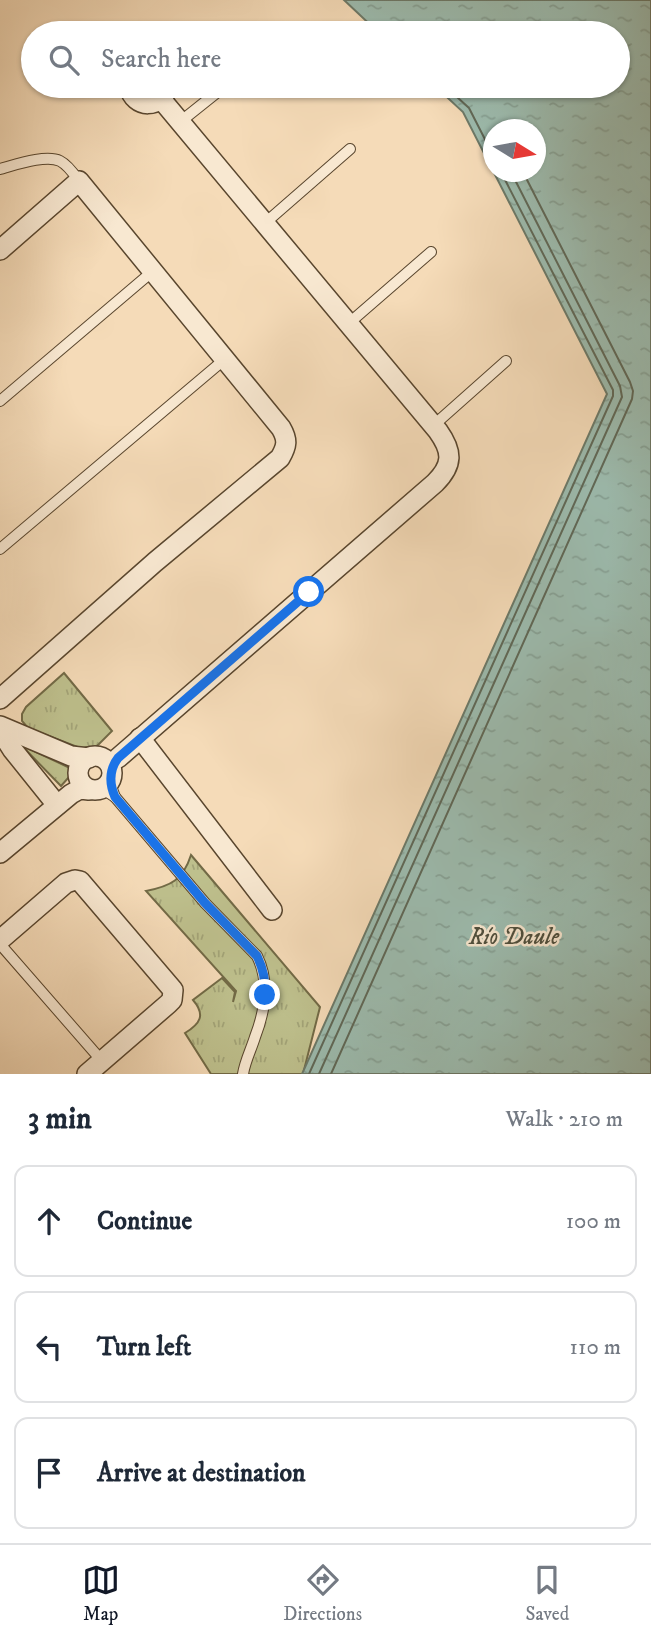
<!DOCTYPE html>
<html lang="en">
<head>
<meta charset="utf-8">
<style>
  :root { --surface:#fff; --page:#f6f6f7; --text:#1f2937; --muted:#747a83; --line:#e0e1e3; --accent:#111827 }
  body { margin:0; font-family:"IM FELL DW Pica",serif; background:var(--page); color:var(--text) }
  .compass { position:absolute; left:483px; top:119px; width:63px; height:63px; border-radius:50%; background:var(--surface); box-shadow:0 2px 5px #0004; rotate:101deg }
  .stop { position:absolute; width:21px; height:21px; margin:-16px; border:5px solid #1a73e8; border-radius:50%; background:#fff }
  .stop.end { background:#1a73e8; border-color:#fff; box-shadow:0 2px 7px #0008 }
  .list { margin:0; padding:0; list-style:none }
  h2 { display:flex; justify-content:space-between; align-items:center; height:91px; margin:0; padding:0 28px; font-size:30px }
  h2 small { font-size:23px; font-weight:400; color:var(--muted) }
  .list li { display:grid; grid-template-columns:46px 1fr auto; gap:21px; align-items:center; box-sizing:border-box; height:112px; margin:0 14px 14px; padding:0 14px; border:2px solid var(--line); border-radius:14px }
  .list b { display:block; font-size:26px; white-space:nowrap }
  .list em { font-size:23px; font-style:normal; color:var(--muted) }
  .icon { flex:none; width:38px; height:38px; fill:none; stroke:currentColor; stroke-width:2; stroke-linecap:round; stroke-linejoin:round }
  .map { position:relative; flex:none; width:651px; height:1074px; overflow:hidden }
  .search { position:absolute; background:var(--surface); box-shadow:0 2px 5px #0004; left:21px; right:21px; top:21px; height:77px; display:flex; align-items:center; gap:18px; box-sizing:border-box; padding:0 24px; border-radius:38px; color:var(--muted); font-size:26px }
  .sheet { height:469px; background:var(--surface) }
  nav { display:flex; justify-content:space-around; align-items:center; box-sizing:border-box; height:98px; border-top:2px solid var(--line); background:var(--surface); font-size:19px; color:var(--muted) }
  nav a { display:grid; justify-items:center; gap:4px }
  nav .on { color:var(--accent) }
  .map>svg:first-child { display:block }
  .park { fill:url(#park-tufts); stroke:#726a46; stroke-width:2 }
  .water { fill:url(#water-ripples); stroke:#6c7968; stroke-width:2; fill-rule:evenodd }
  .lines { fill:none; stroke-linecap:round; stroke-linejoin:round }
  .shore { stroke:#606857; stroke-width:2 }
  .lane-casing { stroke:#59462e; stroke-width:12 }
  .street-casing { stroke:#59462e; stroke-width:22 }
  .lane { stroke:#f8e8d1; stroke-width:10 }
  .street { stroke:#f8e8d1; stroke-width:19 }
  .route { stroke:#1a73e8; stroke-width:9 }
  .labels { text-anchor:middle; stroke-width:5; stroke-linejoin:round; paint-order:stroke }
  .water-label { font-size:23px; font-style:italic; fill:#4f4f3d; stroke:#f8e8d1 }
</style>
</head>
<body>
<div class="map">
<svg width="651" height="1074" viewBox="0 0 651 1074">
  <defs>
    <pattern id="park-tufts" width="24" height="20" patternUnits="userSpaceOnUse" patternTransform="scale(1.75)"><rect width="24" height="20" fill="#bec08d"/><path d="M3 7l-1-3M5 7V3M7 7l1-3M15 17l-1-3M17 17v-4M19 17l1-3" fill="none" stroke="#a3a478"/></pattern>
    <pattern id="water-ripples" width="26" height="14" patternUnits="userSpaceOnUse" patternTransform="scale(1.75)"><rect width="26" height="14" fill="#9cbbae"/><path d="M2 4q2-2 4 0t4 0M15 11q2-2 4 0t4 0" fill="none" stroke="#86a094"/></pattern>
  </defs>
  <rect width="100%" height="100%" fill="#f5dbb8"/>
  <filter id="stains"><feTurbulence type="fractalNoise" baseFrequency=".00286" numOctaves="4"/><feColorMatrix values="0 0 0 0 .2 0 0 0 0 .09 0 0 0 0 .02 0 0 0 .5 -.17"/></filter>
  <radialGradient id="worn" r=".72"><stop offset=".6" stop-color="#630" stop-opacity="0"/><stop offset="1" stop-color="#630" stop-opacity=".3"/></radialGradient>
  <g class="park">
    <polygon points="64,673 112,731 96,747 80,748 28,728 22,721 22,714 26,707"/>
    <polygon points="21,745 70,768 69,777 61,786"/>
    <path d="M191 855 320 1007 303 1074H211L185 1033C200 1024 206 1015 193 1000L222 978 235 992 233 1002 236 991 146 891C171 886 183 880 191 855Z"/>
  </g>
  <path class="water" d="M344 0H651V1074H302L607 394 463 112 435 86H618V33H379ZM494 130H536V172H494Z"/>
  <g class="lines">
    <g class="shore">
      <polyline points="445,86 469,108 494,157"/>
      <polyline points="309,1074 613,396 613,390 501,172"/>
      <polyline points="319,1074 622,397 620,386 511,172"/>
      <polyline points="331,1074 632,399 633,391 630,382 523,172"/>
    </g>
    <defs>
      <g id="lane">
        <polyline points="180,122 225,86"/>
        <path d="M0 169C15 165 46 154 60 161 68 165 74 174 79 181"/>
        <polyline points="264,224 350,149"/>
        <polyline points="348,324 431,252"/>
        <polyline points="0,401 153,271"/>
        <polyline points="434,425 506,361"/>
        <polyline points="0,549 225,359"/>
        <polyline points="100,790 109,793 115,797 112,789 111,778"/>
        <path d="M115 797 205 903 257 956C270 982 265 1011 255 1037 251 1050 245 1061 243 1074"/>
        <polyline points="0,944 102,1061"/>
      </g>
      <g id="street">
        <path d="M129 86C134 110 162 109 168 86"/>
        <path d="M0 250 79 181 281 428C288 440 287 446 280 458L155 562 0 699"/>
        <polyline points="0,726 71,756 89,758"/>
        <polyline points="0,730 12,749 57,805"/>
        <polyline points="140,738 272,910"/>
        <circle cx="95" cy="773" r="17"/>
        <path d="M118 758 435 483C453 465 453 452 438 431L161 99"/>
        <polyline points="0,853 71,794 80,789 89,790"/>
        <polyline points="0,940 66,883 75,880 80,881 173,990 172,1000 168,1004 87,1074"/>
      </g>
    </defs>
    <use href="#lane" class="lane-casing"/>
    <use href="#street" class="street-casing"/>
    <use href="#lane" class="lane"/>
    <use href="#street" class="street"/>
  </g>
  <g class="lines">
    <path class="route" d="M265 995C265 980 264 970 257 956L205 903 115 797C109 783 109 770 118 758L309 592"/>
  </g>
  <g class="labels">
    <g class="water-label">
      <text x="514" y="944">Río Daule</text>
    </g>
  </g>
  <rect width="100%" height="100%" filter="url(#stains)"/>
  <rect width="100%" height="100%" fill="url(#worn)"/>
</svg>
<svg class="compass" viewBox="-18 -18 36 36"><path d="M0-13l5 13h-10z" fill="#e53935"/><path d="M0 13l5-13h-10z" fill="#747a83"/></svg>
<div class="stop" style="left:309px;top:592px"></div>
<div class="stop end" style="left:265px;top:995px"></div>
<div class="search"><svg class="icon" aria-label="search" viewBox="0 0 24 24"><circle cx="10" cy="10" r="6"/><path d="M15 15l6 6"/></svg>Search here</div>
</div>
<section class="sheet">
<h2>3 min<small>Walk · 210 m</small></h2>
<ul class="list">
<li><svg class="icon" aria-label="ahead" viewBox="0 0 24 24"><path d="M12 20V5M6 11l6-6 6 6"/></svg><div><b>Continue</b></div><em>100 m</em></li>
<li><svg class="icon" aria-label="left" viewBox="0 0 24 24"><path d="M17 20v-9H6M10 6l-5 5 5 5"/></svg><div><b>Turn left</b></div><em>110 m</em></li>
<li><svg class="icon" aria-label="arrive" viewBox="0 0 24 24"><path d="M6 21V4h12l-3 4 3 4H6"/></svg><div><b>Arrive at destination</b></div></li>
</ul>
</section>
<nav>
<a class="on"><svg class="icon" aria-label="map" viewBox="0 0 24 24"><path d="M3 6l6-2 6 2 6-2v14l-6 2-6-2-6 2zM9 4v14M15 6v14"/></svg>Map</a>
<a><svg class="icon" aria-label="directions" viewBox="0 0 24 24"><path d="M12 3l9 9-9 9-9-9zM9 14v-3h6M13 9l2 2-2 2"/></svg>Directions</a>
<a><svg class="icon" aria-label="saved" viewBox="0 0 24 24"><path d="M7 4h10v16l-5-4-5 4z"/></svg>Saved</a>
</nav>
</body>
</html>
